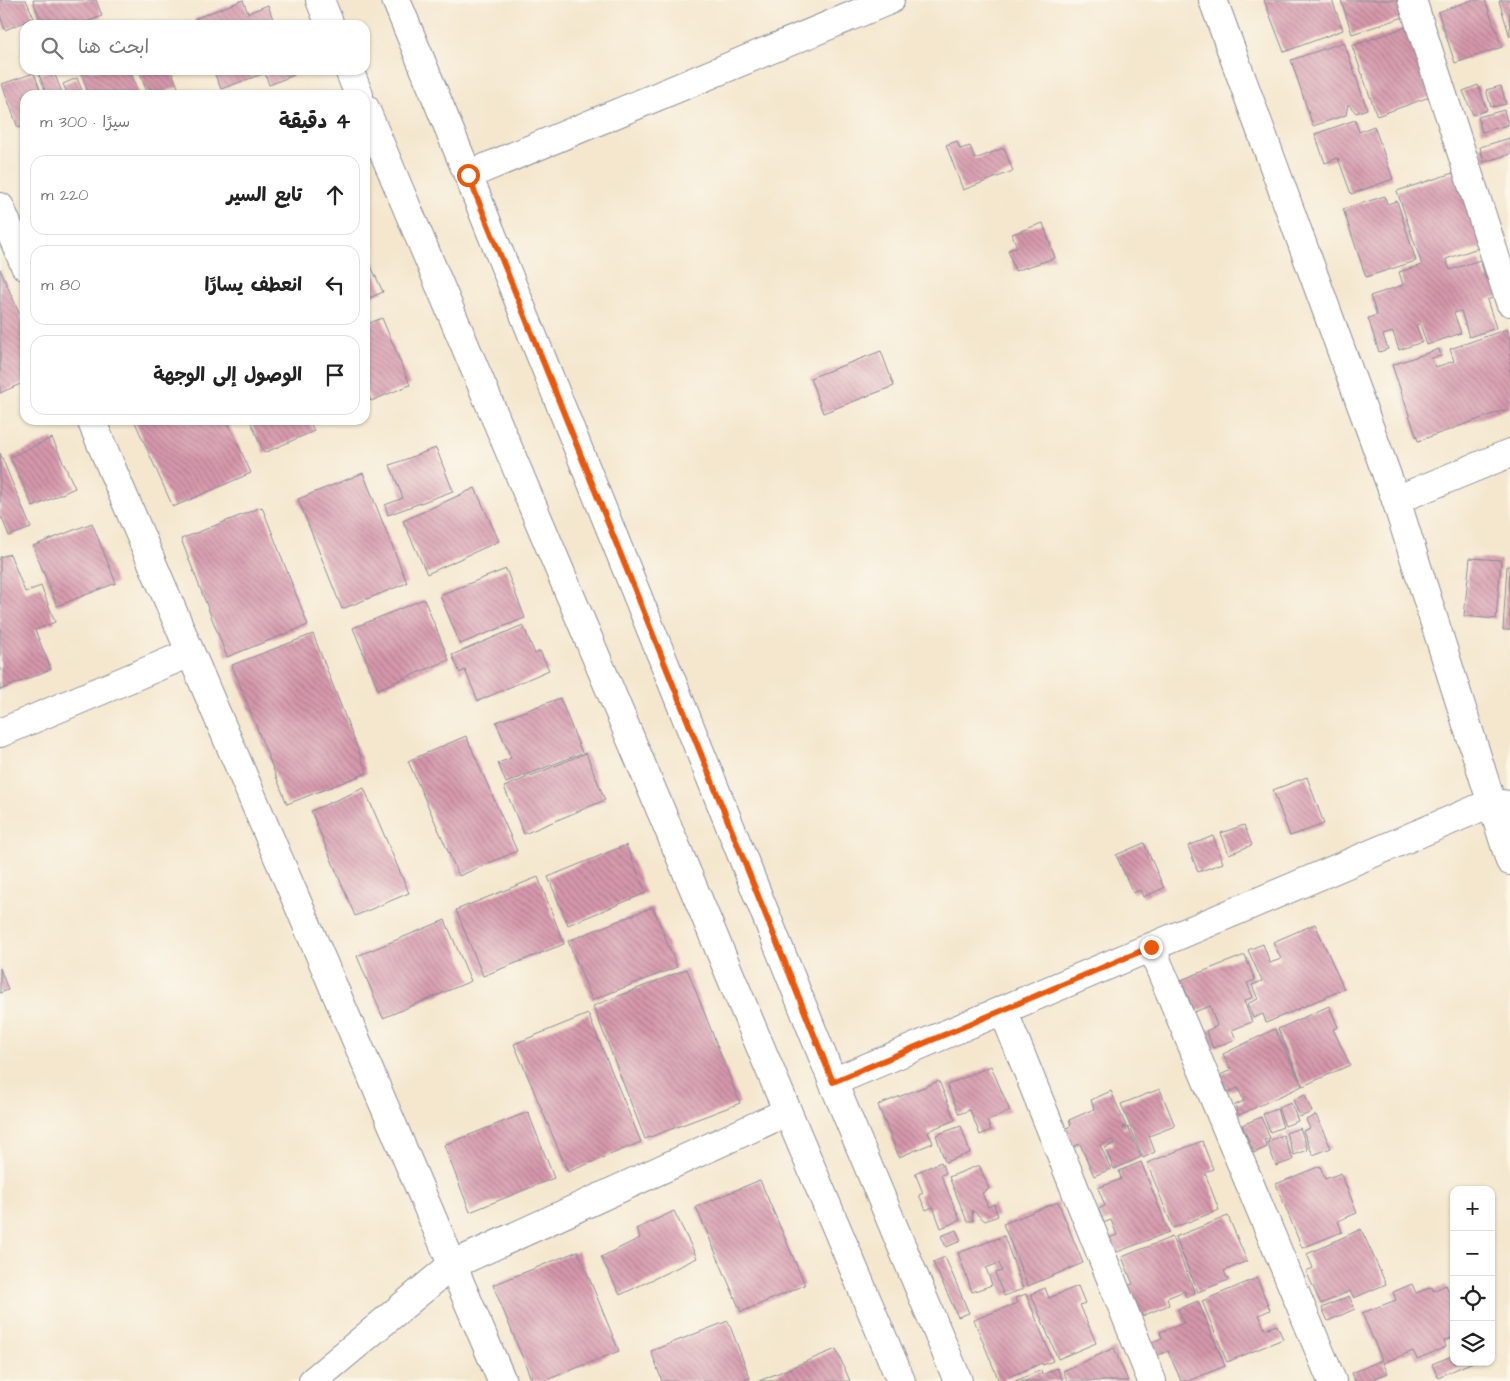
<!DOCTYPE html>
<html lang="ar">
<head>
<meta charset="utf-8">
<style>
  :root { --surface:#fff; --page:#f2f2f2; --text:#222; --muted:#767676; --line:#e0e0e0 }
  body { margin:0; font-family:"Architects Daughter","Playpen Sans Arabic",sans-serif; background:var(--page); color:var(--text); direction:rtl }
  .controls { position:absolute; right:15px; bottom:15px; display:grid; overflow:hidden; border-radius:10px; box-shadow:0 1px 4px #0004 }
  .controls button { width:45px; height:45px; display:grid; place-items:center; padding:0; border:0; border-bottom:1px solid var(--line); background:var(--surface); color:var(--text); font:25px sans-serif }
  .stop { position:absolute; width:15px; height:15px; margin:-11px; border:4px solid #ea580c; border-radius:50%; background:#fff }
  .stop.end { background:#ea580c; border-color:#fff; box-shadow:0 1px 5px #0008 }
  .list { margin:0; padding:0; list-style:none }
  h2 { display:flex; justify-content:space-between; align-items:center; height:65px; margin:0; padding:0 20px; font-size:21px }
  h2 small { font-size:16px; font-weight:400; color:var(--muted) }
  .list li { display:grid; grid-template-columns:32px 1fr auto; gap:15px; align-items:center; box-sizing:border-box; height:80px; margin:0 10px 10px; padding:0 10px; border:1px solid var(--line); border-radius:15px }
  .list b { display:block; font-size:19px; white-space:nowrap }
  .list em { font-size:16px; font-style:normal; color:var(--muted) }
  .icon { flex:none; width:28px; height:28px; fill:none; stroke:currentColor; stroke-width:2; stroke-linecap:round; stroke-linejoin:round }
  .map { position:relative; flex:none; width:1510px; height:1381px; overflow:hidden; direction:ltr }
  .search { position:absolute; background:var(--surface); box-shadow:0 1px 4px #0004; left:20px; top:20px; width:350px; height:55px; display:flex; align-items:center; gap:12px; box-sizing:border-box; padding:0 18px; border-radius:15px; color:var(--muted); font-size:19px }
  .panel { position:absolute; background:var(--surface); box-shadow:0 1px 4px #0004; left:20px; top:90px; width:350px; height:335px; border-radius:15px; direction:rtl }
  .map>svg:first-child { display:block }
  .building { fill:url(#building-back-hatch) }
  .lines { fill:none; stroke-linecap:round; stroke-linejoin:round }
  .minor-casing { stroke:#888b96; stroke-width:30 }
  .tertiary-casing { stroke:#888b96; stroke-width:30 }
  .minor { stroke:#fff; stroke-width:28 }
  .tertiary { stroke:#fff; stroke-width:28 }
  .route { stroke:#ea580c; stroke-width:6 }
</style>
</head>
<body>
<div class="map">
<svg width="1510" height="1381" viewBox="0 0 1510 1381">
  <defs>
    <pattern id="building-back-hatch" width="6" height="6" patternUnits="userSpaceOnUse" patternTransform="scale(1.25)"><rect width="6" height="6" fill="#d697ab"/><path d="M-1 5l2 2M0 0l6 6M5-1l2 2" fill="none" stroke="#ad7c8e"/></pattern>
  </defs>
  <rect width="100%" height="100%" fill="#fbf7ec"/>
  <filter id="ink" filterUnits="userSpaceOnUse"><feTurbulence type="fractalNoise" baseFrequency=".02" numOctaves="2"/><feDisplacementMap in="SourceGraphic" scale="10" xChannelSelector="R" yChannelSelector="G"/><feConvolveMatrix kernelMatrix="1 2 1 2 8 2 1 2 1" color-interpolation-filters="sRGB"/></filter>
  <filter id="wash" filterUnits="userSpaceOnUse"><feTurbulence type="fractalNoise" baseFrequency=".0096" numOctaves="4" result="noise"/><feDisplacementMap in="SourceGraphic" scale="20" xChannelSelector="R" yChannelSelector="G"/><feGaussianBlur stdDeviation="1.12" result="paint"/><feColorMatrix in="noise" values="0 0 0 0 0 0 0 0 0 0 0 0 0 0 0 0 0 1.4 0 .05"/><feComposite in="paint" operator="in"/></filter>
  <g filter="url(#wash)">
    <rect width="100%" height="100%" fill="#f4e7ce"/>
    <g id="blocks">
      <g class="building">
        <polygon points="0,0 26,0 34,18 5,30 0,16"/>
        <polygon points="33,0 96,0 102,16 79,25 42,25"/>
        <polygon points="243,0 248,13 268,5 275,25 197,25 194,19"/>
        <polygon points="1264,0 1332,0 1343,30 1284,52"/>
        <polygon points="1341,0 1402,0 1407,16 1352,34"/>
        <polygon points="1472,0 1485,0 1502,47 1455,63 1438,12"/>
        <polygon points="1503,0 1510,0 1510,37 1499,1"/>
        <polygon points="1406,27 1432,96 1377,116 1352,46"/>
        <polygon points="1344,42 1367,109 1356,113 1348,104 1346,115 1313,126 1291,60"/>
        <polygon points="51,70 53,70 63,95 47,95 39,75"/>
        <polygon points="80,70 130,70 139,95 89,95"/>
        <polygon points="139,70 171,70 178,87 157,95 148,95"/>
        <polygon points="213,70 292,70 294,75 269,85 265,73 221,89"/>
        <polygon points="34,73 42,95 25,95 25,125 18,128 2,84"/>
        <polygon points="77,78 84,95 68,95 63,84"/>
        <polygon points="1478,85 1487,110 1473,115 1463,91"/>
        <polygon points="1501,86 1506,104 1491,107 1486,90"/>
        <polygon points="1504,110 1508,125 1482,132 1478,117"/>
        <polygon points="1355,120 1359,132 1374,126 1393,179 1351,194 1338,158 1325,163 1315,134"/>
        <polygon points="1510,138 1510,154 1484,162 1480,147"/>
        <polygon points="957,141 960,149 970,146 975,159 1004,148 1013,171 963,190 946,145"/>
        <polygon points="1459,171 1484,246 1446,259 1450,270 1480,260 1486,279 1492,277 1499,296 1487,300 1496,328 1469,337 1461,311 1454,313 1461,333 1427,345 1420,324 1416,325 1422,342 1399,350 1393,332 1383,335 1388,349 1379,352 1368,318 1377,315 1370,296 1403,285 1399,272 1422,265 1397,191"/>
        <polygon points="1385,196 1387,204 1397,201 1416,261 1366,277 1343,209"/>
        <polygon points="1043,223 1055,258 1015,271 1008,250 1017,247 1012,234"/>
        <polygon points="365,253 383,292 365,300"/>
        <polygon points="0,269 25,327 25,382 0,393"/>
        <polygon points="382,318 410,385 371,401 365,388 365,325"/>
        <polygon points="1507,329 1510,338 1510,408 1418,441 1392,365 1439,349 1441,356 1432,358 1436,367 1454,361 1450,349"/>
        <polygon points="881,351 894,386 823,413 810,378"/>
        <polygon points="134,420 227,420 251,473 173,507"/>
        <polygon points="250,420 309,420 314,431 264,453"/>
        <polygon points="52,438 75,488 33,507 10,457"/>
        <polygon points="436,448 453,491 388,515 385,505 403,498 390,465"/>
        <polygon points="0,453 31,528 9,536 2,518 0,518"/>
        <polygon points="363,473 407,583 342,609 298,499"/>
        <polygon points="475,488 499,541 427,574 403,521"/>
        <polygon points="262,507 308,625 227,657 181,539"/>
        <polygon points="92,523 116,583 57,606 33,546"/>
        <polygon points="10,554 25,592 41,586 55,622 35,630 51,669 0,690 0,557"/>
        <polygon points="1470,558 1501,560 1496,619 1464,616"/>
        <polygon points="1507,566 1510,566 1510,630 1503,630"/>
        <polygon points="506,569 525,618 460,644 440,595"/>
        <polygon points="424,599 449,660 378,689 353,628"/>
        <polygon points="523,625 535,654 540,651 549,670 478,701 465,670 460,673 452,655"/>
        <polygon points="313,634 367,773 287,804 232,665"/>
        <polygon points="560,698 582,753 506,783 498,763 511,758 496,722"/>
        <polygon points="466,736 517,851 459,876 408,761"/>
        <polygon points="586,753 605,800 524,834 504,787"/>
        <polygon points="1307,777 1324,824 1290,836 1273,790"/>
        <polygon points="364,788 409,893 355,916 311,811"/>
        <polygon points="1244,825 1252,845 1229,854 1221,833"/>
        <polygon points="1213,836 1223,863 1198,872 1188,846"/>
        <polygon points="1144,843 1164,888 1143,897 1140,890 1133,893 1116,855"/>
        <polygon points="626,845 646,893 568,925 548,877"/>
        <polygon points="538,877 564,944 483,976 456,910"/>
        <polygon points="653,907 677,967 592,1000 568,941"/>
        <polygon points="445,920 471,981 383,1018 357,956"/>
        <polygon points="1315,924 1344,989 1266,1023 1263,1014 1253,1018 1247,1004 1258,999 1252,985 1262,981 1248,950 1263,944 1270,963 1281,959 1273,942"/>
        <polygon points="1245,955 1255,980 1247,983 1253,997 1244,1001 1252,1022 1232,1030 1236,1039 1213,1048 1206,1031 1217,1026 1210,1006 1194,1012 1181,980"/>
        <polygon points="0,968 8,990 0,993"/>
        <polygon points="687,969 740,1103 645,1139 593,1006"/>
        <polygon points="1329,1006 1338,1027 1333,1029 1350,1065 1303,1086 1278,1029"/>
        <polygon points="588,1014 641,1142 568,1172 514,1044"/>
        <polygon points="1275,1029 1302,1086 1239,1115 1235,1105 1244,1101 1238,1088 1228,1092 1220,1075 1231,1070 1223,1054"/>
        <polygon points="991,1066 1010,1111 987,1121 991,1130 980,1135 970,1110 959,1114 947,1085"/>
        <polygon points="939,1081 955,1120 928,1131 933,1143 899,1157 878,1105"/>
        <polygon points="1160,1089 1175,1126 1149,1136 1155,1152 1143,1158 1121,1104"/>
        <polygon points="1111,1091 1126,1126 1123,1127 1123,1129 1128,1127 1141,1157 1114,1169 1105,1148 1114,1144 1112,1140 1100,1145 1111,1169 1094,1176 1080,1144 1073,1147 1071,1142 1066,1144 1063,1136 1069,1134 1066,1128 1071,1126 1069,1120 1094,1109 1091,1100"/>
        <polygon points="1305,1095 1312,1112 1300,1117 1293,1100"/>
        <polygon points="1291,1103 1298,1121 1285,1126 1278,1108"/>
        <polygon points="1277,1109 1283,1127 1270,1132 1263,1114"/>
        <polygon points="528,1112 554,1178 470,1212 444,1145"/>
        <polygon points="1316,1115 1331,1148 1313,1155 1303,1131 1310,1128 1306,1120"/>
        <polygon points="1261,1117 1270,1138 1264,1140 1267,1147 1254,1153 1242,1125"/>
        <polygon points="961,1126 970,1153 945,1162 936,1135"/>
        <polygon points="1300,1128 1308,1150 1294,1155 1286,1133"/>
        <polygon points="1283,1135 1293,1160 1276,1166 1267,1142"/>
        <polygon points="1202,1141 1213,1169 1205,1173 1219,1210 1173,1228 1147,1163"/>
        <polygon points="941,1162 946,1173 941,1175 960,1220 941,1228 933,1207 926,1210 919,1195 923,1193 915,1173"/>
        <polygon points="1141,1162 1169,1232 1112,1254 1106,1239 1117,1235 1111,1220 1103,1223 1098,1209 1105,1206 1098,1188 1121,1179 1119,1171"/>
        <polygon points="979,1165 989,1189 982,1193 988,1207 994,1204 998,1216 985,1221 972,1210 973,1221 967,1221 949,1177"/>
        <polygon points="1320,1166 1325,1179 1341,1173 1357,1213 1338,1221 1342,1232 1302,1248 1276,1184"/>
        <polygon points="760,1180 805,1285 741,1312 696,1207"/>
        <polygon points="1058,1202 1083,1263 1028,1286 1003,1224"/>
        <polygon points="674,1211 697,1258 620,1295 601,1257 640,1238 636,1229"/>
        <polygon points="1228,1216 1247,1261 1224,1271 1228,1280 1198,1292 1175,1237"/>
        <polygon points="1361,1229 1386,1284 1354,1298 1350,1291 1321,1304 1306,1271 1313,1268 1307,1254"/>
        <polygon points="956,1230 961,1241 946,1247 941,1236"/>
        <polygon points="1004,1236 1023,1289 1004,1296 995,1273 1002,1271 999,1263 986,1268 992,1285 972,1292 958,1253"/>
        <polygon points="1172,1237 1195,1293 1186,1297 1184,1291 1167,1298 1169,1305 1142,1316 1129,1285 1133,1284 1122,1257"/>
        <polygon points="578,1251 619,1351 544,1381 532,1381 493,1285"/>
        <polygon points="945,1257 969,1313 958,1317 933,1262"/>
        <polygon points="1257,1278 1270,1310 1259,1315 1265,1329 1277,1325 1283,1339 1227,1362 1202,1301"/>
        <polygon points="1412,1284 1416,1293 1432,1287 1433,1291 1446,1285 1454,1303 1454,1337 1444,1341 1446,1347 1417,1359 1413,1351 1383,1363 1388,1373 1368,1381 1355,1381 1352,1373 1382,1360 1362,1313 1396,1300 1393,1292"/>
        <polygon points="1078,1286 1085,1303 1080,1305 1096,1343 1058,1359 1031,1294 1045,1288 1049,1298"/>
        <polygon points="1026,1294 1053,1361 1043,1365 1042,1363 999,1381 974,1320 1017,1303 1015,1298"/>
        <polygon points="1349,1296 1355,1309 1328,1321 1322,1308"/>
        <polygon points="1198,1301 1225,1366 1188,1381 1181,1381 1168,1351 1154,1357 1148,1344 1162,1338 1160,1332 1184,1323 1178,1309"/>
        <polygon points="728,1321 750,1378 741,1381 662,1381 651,1351"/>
        <polygon points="1114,1348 1128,1381 1068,1381 1063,1371"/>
        <polygon points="836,1349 850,1381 759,1381"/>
        <polygon points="1454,1355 1454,1362 1473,1362 1438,1377 1432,1364"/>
        <polygon points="1057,1368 1063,1381 1015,1381 1041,1370 1042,1375"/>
      </g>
    </g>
  </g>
  <g filter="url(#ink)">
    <use href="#blocks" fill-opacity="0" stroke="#888b96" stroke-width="1"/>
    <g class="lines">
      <defs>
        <g id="minor">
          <polyline points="1213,0 1396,500 1510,861"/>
          <polyline points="1412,0 1510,302"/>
          <polyline points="468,175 890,0"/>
          <polyline points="0,207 25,266"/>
          <polyline points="91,420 502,1381"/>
          <polyline points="1396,500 1510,453"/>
          <polyline points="0,733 190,653"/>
          <polyline points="1151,947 1332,1381"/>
          <polyline points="1003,1010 1152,1381"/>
          <polyline points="833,1082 1491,803 1509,805"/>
          <polyline points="313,1381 452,1265 787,1112"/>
        </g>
        <g id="tertiary">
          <polyline points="320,0 330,25"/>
          <polyline points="396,0 468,175 833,1082 958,1381"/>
          <polyline points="349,70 359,95"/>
          <polyline points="365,108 901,1381"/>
        </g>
      </defs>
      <use href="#minor" class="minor-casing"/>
      <use href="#tertiary" class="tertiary-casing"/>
      <use href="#minor" class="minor"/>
      <use href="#tertiary" class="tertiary"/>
    </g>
  </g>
  <g class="lines" filter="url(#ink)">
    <polyline class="route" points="468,175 833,1082 1151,947"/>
  </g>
</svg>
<div class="controls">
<button>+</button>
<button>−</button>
<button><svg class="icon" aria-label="locate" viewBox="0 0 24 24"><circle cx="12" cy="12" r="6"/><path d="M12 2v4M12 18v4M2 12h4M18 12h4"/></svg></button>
<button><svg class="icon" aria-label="layers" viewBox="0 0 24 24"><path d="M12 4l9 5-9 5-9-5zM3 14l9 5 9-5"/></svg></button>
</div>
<div class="stop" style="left:468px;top:175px"></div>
<div class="stop end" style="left:1151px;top:947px"></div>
<div class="search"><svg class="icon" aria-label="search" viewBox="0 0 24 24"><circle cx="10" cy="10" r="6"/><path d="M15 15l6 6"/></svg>ابحث هنا</div>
<section class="panel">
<h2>4 دقيقة<small>سيرًا · 300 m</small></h2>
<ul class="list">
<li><svg class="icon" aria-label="ahead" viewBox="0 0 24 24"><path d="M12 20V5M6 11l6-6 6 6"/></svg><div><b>تابع السير</b></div><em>220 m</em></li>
<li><svg class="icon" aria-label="left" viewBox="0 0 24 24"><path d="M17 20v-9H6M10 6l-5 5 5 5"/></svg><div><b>انعطف يسارًا</b></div><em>80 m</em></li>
<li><svg class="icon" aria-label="arrive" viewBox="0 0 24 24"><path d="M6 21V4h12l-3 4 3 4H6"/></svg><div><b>الوصول إلى الوجهة</b></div></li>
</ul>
</section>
</div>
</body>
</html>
